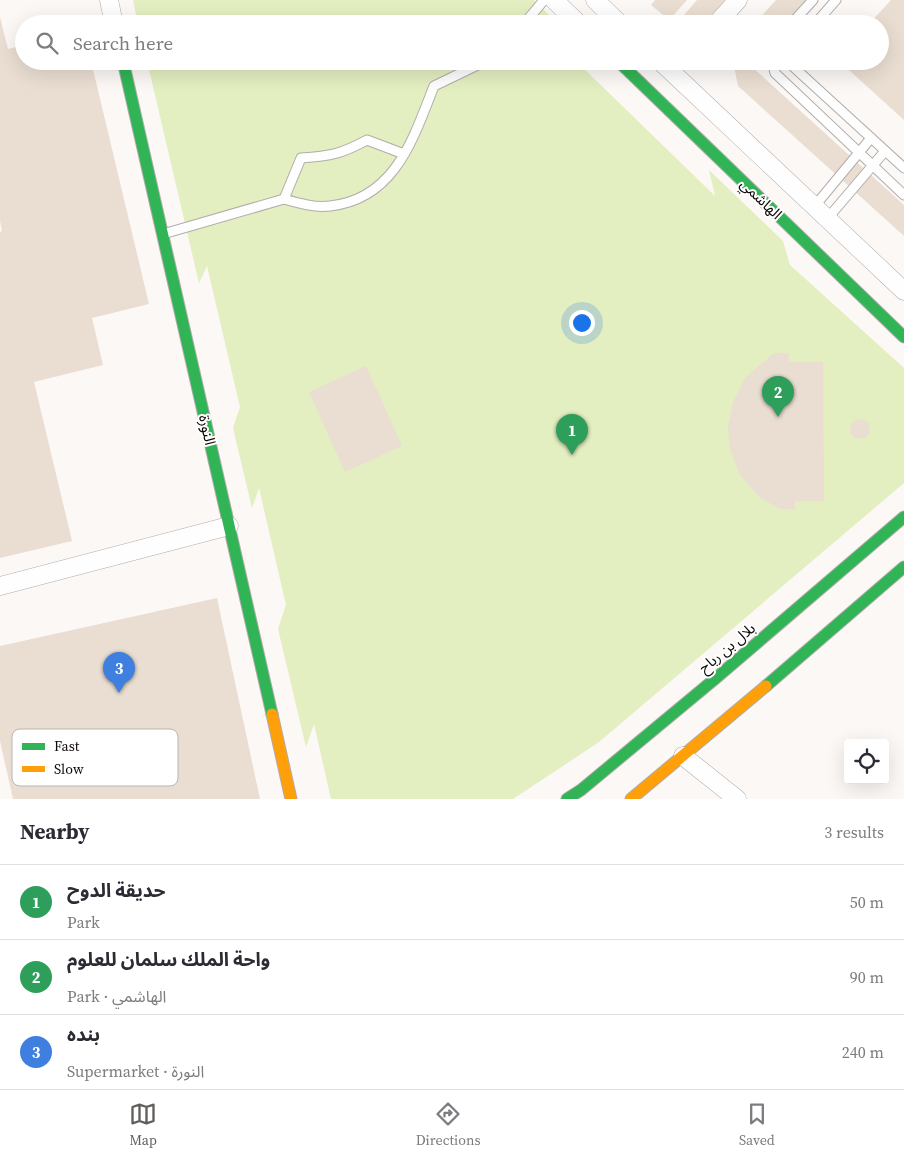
<!DOCTYPE html>
<html lang="en">
<head>
<meta charset="utf-8">
<style>
  :root { --surface:#fff; --page:#f7f7f7; --text:#2b2b33; --muted:#7c7c81; --line:#e1e1e2; --accent:#625d5b }
  body { margin:0; font-family:"Source Serif 4","Noto Sans Arabic",serif; background:var(--page); color:var(--text) }
  .controls { position:absolute; right:15px; bottom:15px; display:grid; overflow:hidden; border-radius:5px; box-shadow:0 5px 20px #0002 }
  .controls button { width:45px; height:45px; display:grid; place-items:center; padding:0; border:0; border-bottom:1px solid var(--line); background:var(--surface); color:var(--text); font:25px sans-serif }
  .you { position:absolute; left:581px; top:322px; width:18px; height:18px; margin:-12px; border:4px solid #fff; border-radius:50%; background:#1a73e8; box-shadow:0 0 0 8px #1a73e833 }
  .badge { display:grid; place-items:center; width:32px; height:32px; border-radius:50%; background:var(--accent); color:#fff; font-size:16px; font-weight:700 }
  .pin { position:absolute; translate:-50% -41px; filter:drop-shadow(0 1px 2px #0008) }
  .pin::after { content:''; position:absolute; top:26px; width:18px; height:15px; background:inherit; clip-path:polygon(0 0,100% 0,50% 100%) }
  .list { margin:0; padding:0; list-style:none }
  h2 { display:flex; justify-content:space-between; align-items:center; height:65px; margin:0; padding:0 20px; font-size:21px }
  h2 small { font-size:16px; font-weight:400; color:var(--muted) }
  .list li { display:grid; grid-template-columns:32px 1fr auto; gap:15px; align-items:center; box-sizing:border-box; height:75px; padding:0 20px; border-top:1px solid var(--line) }
  .list b { display:block; font-size:19px; white-space:nowrap }
  .list p { margin:0; font-size:16px; white-space:nowrap; color:var(--muted) }
  .list em { font-size:16px; font-style:normal; color:var(--muted) }
  .icon { flex:none; width:28px; height:28px; fill:none; stroke:currentColor; stroke-width:2; stroke-linecap:round; stroke-linejoin:round }
  .map { position:relative; flex:none; width:904px; height:799px; overflow:hidden }
  .search { position:absolute; background:var(--surface); box-shadow:0 5px 20px #0002; left:15px; right:15px; top:15px; height:55px; display:flex; align-items:center; gap:12px; box-sizing:border-box; padding:0 18px; border-radius:28px; color:var(--muted); font-size:19px }
  .sheet { height:290px; background:var(--surface) }
  nav { display:flex; justify-content:space-around; align-items:center; box-sizing:border-box; height:70px; border-top:1px solid var(--line); background:var(--surface); font-size:14px; color:var(--muted) }
  nav a { display:grid; justify-items:center; gap:2px }
  nav .on { color:var(--accent) }
  .map>svg:first-child { display:block }
  .green { fill:#e3eec1 }
  .building { fill:#eaded2 }
  .lines { fill:none; stroke-linecap:round; stroke-linejoin:round }
  .lane-casing { stroke:#b1adab; stroke-width:11 }
  .street-casing { stroke:#b1adab; stroke-width:19 }
  .fast-casing { stroke:#b1adab; stroke-width:13 }
  .slow-casing { stroke:#b1adab; stroke-width:13 }
  .lane { stroke:#fffefe; stroke-width:9 }
  .street { stroke:#fffefe; stroke-width:18 }
  .fast { stroke:#30b455; stroke-width:11 }
  .slow { stroke:#ff9f0a; stroke-width:11 }
  .labels { text-anchor:middle; stroke-width:4; stroke-linejoin:round; paint-order:stroke }
  .street-label { font-size:15px; fill:#0f0a08; stroke:#fff }
  .key { fill:#fff; stroke:#b7b6b5; stroke-width:1 }
  .key-label { font-size:14px; fill:#0f0a08 }
</style>
</head>
<body>
<div class="map">
<svg width="904" height="799" viewBox="0 0 904 799">
  <rect width="100%" height="100%" fill="#fcf8f6"/>
  <g class="green">
    <polygon points="133,0 534,0 558,24 138,24"/>
    <polygon points="147,61 576,61 715,196 709,170 783,241 790,265 904,368 904,483 599,742 513,799 331,799 314,724 306,747 278,629 286,605 259,488 252,508 233,428 240,407 207,266 199,283"/>
  </g>
  <g class="building">
    <polygon points="655,0 687,0 669,20 651,5"/>
    <polygon points="697,0 725,0 727,1 707,24 676,24"/>
    <polygon points="776,0 809,0 788,24 754,24"/>
    <polygon points="891,0 904,0 904,120 839,61 880,61 880,24 869,24"/>
    <polygon points="0,17 8,49 24,45 24,61 91,61 149,304 92,318 103,365 34,382 72,541 0,558 0,232 2,231 0,221"/>
    <polygon points="733,61 753,61 750,65 904,205 904,236 738,86"/>
    <polygon points="774,353 789,353 789,362 823,362 824,501 795,501 795,509 780,509 759,497 740,475 730,449 728,426 733,402 745,378"/>
    <polygon points="366,366 402,446 345,472 309,392"/>
    <circle cx="860" cy="429" r="10"/>
    <polygon points="217,598 260,799 13,799 0,741 0,646"/>
  </g>
  <g class="lines">
    <defs>
      <g id="lane">
        <polyline points="524,24 544,0"/>
        <polyline points="791,24 813,0"/>
        <polyline points="815,24 836,0"/>
        <polyline points="772,61 775,73 904,195"/>
        <polyline points="787,61 904,168"/>
        <path d="M284 199 301 158C331 156 341 154 367 140L404 154"/>
        <polyline points="814,207 871,138"/>
        <polyline points="827,219 885,151"/>
        <path d="M163 234 284 199C298 203 315 208 330 206 395 199 413 139 434 86L486 61"/>
      </g>
      <g id="street">
        <polyline points="109,0 114,24"/>
        <polyline points="554,0 579,24"/>
        <polyline points="595,0 620,24"/>
        <polyline points="716,24 738,0"/>
        <polyline points="660,61 904,291"/>
        <polyline points="0,586 229,526"/>
        <polyline points="683,756 737,799"/>
      </g>
      <g id="fast">
        <polyline points="123,61 272,714"/>
        <polyline points="618,61 904,337"/>
        <polyline points="766,686 904,567"/>
        <polyline points="567,799 581,790 716,678 904,517"/>
      </g>
      <g id="slow">
        <polyline points="272,714 291,799"/>
        <polyline points="631,799 766,686"/>
      </g>
    </defs>
    <use href="#lane" class="lane-casing"/>
    <use href="#street" class="street-casing"/>
    <use href="#fast" class="fast-casing"/>
    <use href="#slow" class="slow-casing"/>
    <use href="#lane" class="lane"/>
    <use href="#street" class="street"/>
    <use href="#fast" class="fast"/>
    <use href="#slow" class="slow"/>
  </g>
  <g class="labels">
    <g class="street-label">
      <text transform="translate(761 199) rotate(44)" y="5">الهاشمي</text>
      <text transform="translate(207 430) rotate(77)" y="5">النورة</text>
      <text transform="translate(727 648) rotate(-40)" y="5">بلال بن رباح</text>
    </g>
  </g>
  <rect x="12" y="729" width="166" height="57" rx="8" class="key"/>
  <rect x="22" y="743" width="23" height="7" fill="#30b455"/>
  <rect x="22" y="766" width="23" height="6" fill="#ff9f0a"/>
  <g class="key-label">
    <text x="54" y="751">Fast</text>
    <text x="54" y="774">Slow</text>
  </g>
</svg>
<div class="controls">
<button><svg class="icon" aria-label="locate" viewBox="0 0 24 24"><circle cx="12" cy="12" r="6"/><path d="M12 2v4M12 18v4M2 12h4M18 12h4"/></svg></button>
</div>
<div class="you"></div>
<div class="pin badge" style="left:572px;top:455px;background:#2e9e5b">1</div>
<div class="pin badge" style="left:778px;top:417px;background:#2e9e5b">2</div>
<div class="pin badge" style="left:119px;top:693px;background:#3f7fe0">3</div>
<div class="search"><svg class="icon" aria-label="search" viewBox="0 0 24 24"><circle cx="10" cy="10" r="6"/><path d="M15 15l6 6"/></svg>Search here</div>
</div>
<section class="sheet">
<h2>Nearby<small>3 results</small></h2>
<ul class="list">
<li><span class="badge" style="background:#2e9e5b">1</span><div><b>حديقة الدوح</b><p>Park</p></div><em>50 m</em></li>
<li><span class="badge" style="background:#2e9e5b">2</span><div><b>واحة الملك سلمان للعلوم</b><p>Park · الهاشمي</p></div><em>90 m</em></li>
<li><span class="badge" style="background:#3f7fe0">3</span><div><b>بنده</b><p>Supermarket · النورة</p></div><em>240 m</em></li>
</ul>
</section>
<nav>
<a class="on"><svg class="icon" aria-label="map" viewBox="0 0 24 24"><path d="M3 6l6-2 6 2 6-2v14l-6 2-6-2-6 2zM9 4v14M15 6v14"/></svg>Map</a>
<a><svg class="icon" aria-label="directions" viewBox="0 0 24 24"><path d="M12 3l9 9-9 9-9-9zM9 14v-3h6M13 9l2 2-2 2"/></svg>Directions</a>
<a><svg class="icon" aria-label="saved" viewBox="0 0 24 24"><path d="M7 4h10v16l-5-4-5 4z"/></svg>Saved</a>
</nav>
</body>
</html>
